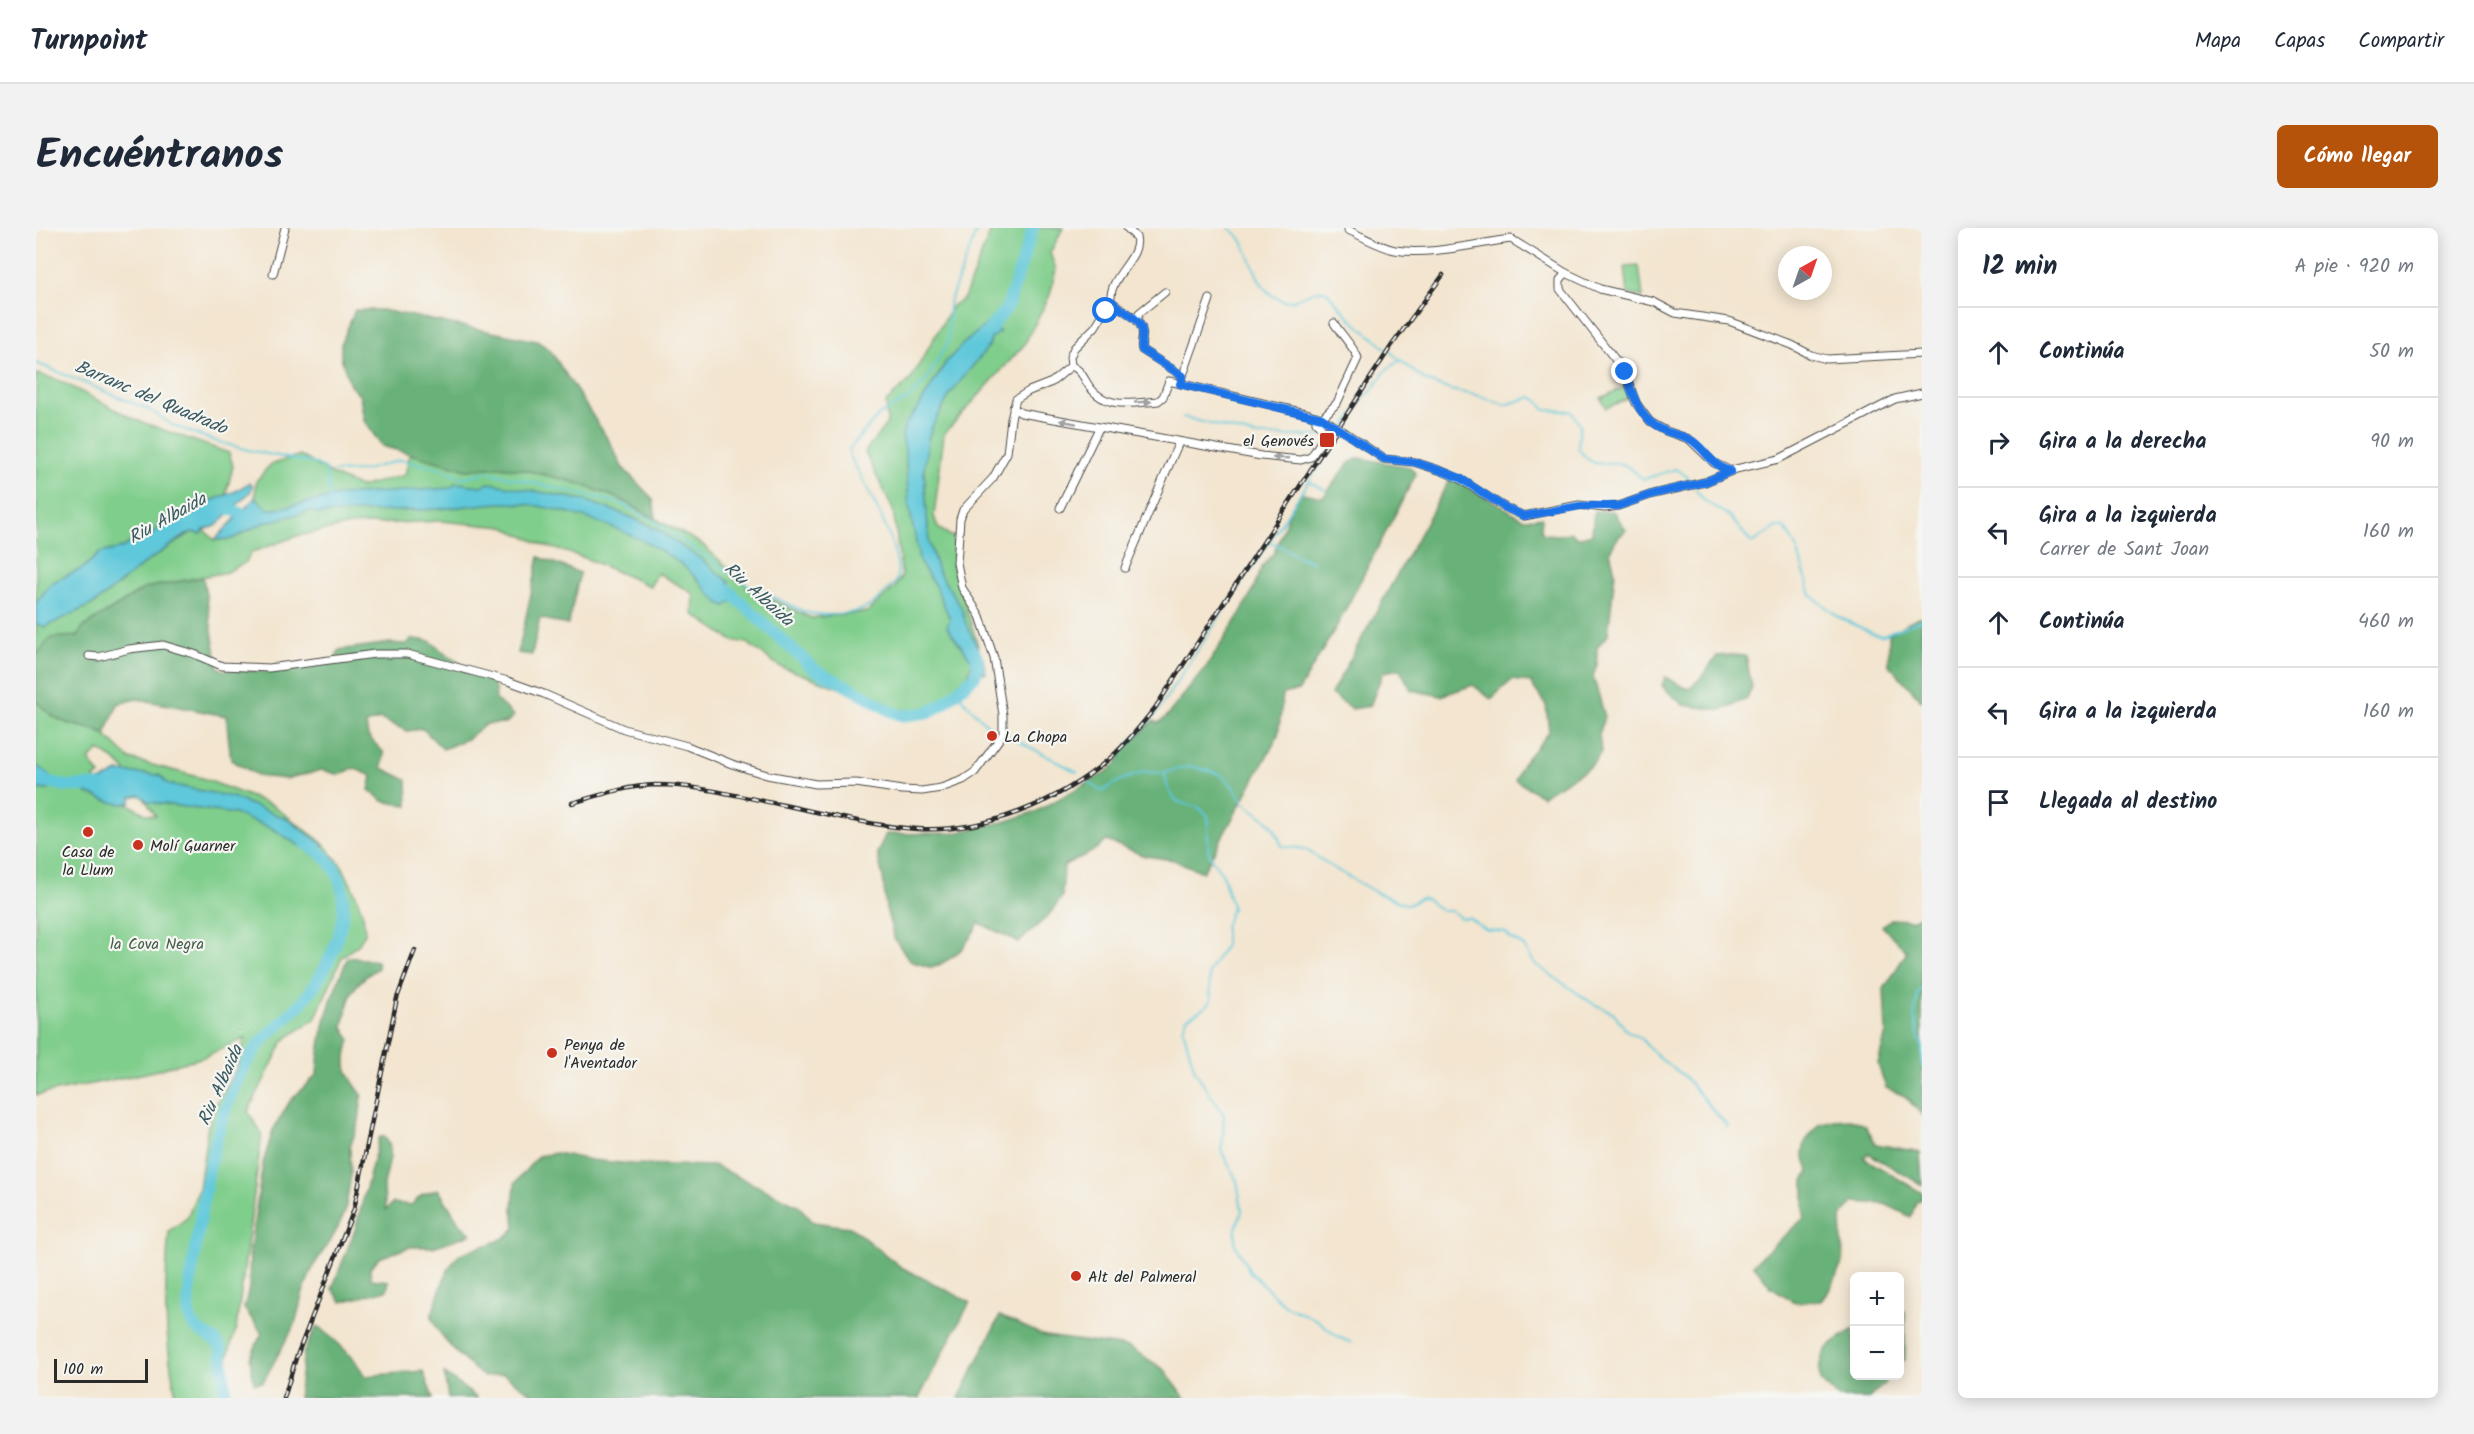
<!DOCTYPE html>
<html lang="es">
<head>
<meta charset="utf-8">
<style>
  :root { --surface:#fff; --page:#f2f2f3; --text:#1f2937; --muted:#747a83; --line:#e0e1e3; --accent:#b45309 }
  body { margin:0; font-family:Kalam,sans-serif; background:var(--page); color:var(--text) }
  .controls { position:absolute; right:18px; bottom:18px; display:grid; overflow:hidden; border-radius:9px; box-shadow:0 3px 15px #0003 }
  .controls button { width:54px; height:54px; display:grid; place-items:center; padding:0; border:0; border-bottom:2px solid var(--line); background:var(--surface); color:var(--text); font:30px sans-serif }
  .compass { position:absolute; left:1742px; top:18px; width:54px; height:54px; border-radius:50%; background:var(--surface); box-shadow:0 3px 15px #0003; rotate:40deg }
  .scale { position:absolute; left:18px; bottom:15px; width:94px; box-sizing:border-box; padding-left:6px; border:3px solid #2b2b2b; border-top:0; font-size:16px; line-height:21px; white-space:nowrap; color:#2b2b2b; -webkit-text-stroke:4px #f6f6f2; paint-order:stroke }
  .stop { position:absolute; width:18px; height:18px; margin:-14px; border:4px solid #1a73e8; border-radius:50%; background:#fff }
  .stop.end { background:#1a73e8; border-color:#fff; box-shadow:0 2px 6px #0008 }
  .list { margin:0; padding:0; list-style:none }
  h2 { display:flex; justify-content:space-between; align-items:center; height:78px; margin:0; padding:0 24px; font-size:26px }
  h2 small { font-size:20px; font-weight:400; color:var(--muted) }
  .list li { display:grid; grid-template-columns:39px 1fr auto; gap:18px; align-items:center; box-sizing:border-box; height:90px; padding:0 24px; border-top:2px solid var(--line) }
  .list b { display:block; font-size:22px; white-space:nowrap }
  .list p { margin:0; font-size:20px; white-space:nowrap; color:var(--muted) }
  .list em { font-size:20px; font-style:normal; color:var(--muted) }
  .icon { flex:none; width:33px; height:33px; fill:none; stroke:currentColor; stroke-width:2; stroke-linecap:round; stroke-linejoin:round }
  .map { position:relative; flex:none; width:1886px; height:1170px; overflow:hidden; border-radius:9px }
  header { display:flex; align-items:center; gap:36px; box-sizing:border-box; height:84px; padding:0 30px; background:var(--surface); border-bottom:2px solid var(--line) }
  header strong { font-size:28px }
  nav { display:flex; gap:33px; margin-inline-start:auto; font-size:21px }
  .intro { display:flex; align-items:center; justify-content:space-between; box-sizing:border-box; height:144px; padding:0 36px }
  h1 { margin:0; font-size:42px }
  .button { padding:15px 27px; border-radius:9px; background:var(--accent); color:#fff; font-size:21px; font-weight:700 }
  main { display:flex; gap:36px; padding:0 36px }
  aside { flex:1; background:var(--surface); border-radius:9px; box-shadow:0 3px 15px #0003 }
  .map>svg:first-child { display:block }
  .green { fill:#80ce8c; stroke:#567c5c; stroke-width:1.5; fill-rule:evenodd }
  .forest { fill:#68b178; stroke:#4a6e52; stroke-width:1.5 }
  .water { fill:#5fc8da; stroke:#457a82; stroke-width:1.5 }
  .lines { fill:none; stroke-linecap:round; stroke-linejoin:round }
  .stream { stroke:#5fc8da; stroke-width:2 }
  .river { stroke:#5fc8da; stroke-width:12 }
  .minor-casing { stroke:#494744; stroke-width:9 }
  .minor { stroke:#fff; stroke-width:7 }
  .rail-casing { stroke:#2b2b2b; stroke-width:4.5 }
  .rail { stroke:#f6f6f2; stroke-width:2; stroke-dasharray:7; stroke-linecap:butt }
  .minor-bridge-casing { stroke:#494744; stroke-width:9; stroke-linecap:butt }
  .minor-bridge { stroke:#fff; stroke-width:7 }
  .oneway { fill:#a0a0a0 }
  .route { stroke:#1a73e8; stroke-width:8 }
  .poi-dot { fill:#c8321e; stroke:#f6f6f2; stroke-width:2 }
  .labels { text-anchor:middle; stroke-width:4.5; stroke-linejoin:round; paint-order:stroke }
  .poi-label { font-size:16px; fill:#2b2b2b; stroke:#f6f6f2; text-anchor:start }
  .park-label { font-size:16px; fill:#445c48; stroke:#f6f6f2 }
  .water-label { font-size:18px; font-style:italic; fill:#3b5a60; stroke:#f6f6f2 }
</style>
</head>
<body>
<header>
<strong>Turnpoint</strong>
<nav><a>Mapa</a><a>Capas</a><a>Compartir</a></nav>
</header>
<div class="intro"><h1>Encuéntranos</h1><a class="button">Cómo llegar</a></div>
<main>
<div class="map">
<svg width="1886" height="1170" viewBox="0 0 1886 1170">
  <rect width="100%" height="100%" fill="#f6f6f2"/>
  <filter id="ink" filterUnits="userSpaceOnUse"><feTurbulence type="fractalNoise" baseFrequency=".0167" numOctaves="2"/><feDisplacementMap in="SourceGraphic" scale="12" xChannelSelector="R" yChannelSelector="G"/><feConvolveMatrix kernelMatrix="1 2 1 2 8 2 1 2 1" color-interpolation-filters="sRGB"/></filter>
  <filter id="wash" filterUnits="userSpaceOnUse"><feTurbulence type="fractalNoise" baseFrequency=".008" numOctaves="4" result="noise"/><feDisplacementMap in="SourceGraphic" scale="24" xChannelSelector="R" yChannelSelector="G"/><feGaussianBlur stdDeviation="1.35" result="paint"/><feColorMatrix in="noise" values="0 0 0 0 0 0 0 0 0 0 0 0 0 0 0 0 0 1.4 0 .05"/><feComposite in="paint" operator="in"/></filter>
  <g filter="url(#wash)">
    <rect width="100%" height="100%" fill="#f3e5cf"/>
    <g class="green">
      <path d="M956 0H1027L1014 25 1020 41 1014 67 988 117 908 206 898 288 902 300 918 310 917 338 942 417 930 453 895 481 867 483 743 438 711 415 697 413 657 386 658 366 622 345 614 358 549 330 507 317 468 299 404 293 315 297 261 308 216 324 210 334 191 344 109 360 46 400 38 497 55 499 69 507 94 531 166 550 236 577 286 614 306 638 320 667 327 687 329 705 323 716 306 729 279 791 248 812 212 884 226 906 200 1102C189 1131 189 1140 196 1170H138L139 1163C128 1107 128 1060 133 1003L151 990 163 960 172 897 182 872 200 841 209 810 168 829 110 845 0 867V146L22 152 100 192 193 225 197 238 189 270 59 375 113 332 156 304 165 306 168 302 179 312 219 270 220 253 234 237 264 227 297 247 324 259 369 247 374 225 430 242 463 239 489 242 538 254 584 271 666 316 718 364 775 390 831 384 860 358 866 348 857 282 829 224 851 195 850 174 875 151 916 78 928 70ZM63 522 80 533 89 542 120 588 109 586 62 557 58 549 64 547 53 532Z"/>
      <polygon points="1603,38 1607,69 1592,66 1589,39"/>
      <polygon points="1588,159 1593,170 1570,180 1565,170"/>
    </g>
    <g class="forest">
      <polygon points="319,82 346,82 501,113 514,122 575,216 586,239 617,271 620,291 584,271 538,254 489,242 463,239 431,242 346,218 328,193 324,168 314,157 305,129 305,116"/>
      <path d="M1323 230 1374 239 1380 246 1302 396 1263 462 1247 466 1242 508 1167 644 1138 632 1109 628 1071 613 1054 625 1028 637 1026 669 1012 688 983 714 943 695C930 719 921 729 896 740L874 733 858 710 850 680 847 649 841 625 850 606 918 605 971 593 1001 583 1069 545 1080 536 1086 524 1117 493 1122 495 1130 489 1171 438 1204 386 1216 364 1226 339 1238 325 1256 278 1266 265 1287 269 1313 235Z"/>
      <polygon points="1415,249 1488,291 1506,289 1505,301 1507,306 1524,307 1535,304 1541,310 1556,306 1558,283 1577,283 1590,302 1580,312 1574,323 1579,344 1572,407 1561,419 1561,437 1557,448 1569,489 1563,506 1565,524 1555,538 1506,568 1479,552 1486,536 1513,504 1510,477 1494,454 1476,452 1455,471 1437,457 1405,468 1375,462 1364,441 1347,444 1334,478 1316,481 1295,466"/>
      <polygon points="503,329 544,345 532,397 504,390 496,427 482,425"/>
      <path d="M167 349 182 439 187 442 237 443 297 435 303 422 353 415 370 416 377 411 394 413 412 428 454 452 459 460 460 472 478 488 470 495 450 496 431 511 407 521 387 501 371 503 344 491 330 496 332 508 348 525 346 540 371 552 372 578 347 573 333 562 336 548 317 540 304 547 286 542 250 551 223 548 195 532 190 488 101 471 82 476 69 507C56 500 51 500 37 497 22 494 10 484 0 473V428L14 410 42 408 46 400 109 360Z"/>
      <polygon points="1882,389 1886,389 1886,473 1853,437 1853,406"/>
      <polygon points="1697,427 1710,428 1716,460 1711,471 1685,482 1647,477 1626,458 1629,449 1652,461 1664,451 1681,428"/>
      <polygon points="1886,686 1886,887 1869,868 1850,860 1842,836 1850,805 1848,761 1871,724 1846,698 1855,691 1876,692"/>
      <path d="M312 729 341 733 342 740C313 758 313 768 307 800L314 811C306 839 309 843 326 867L323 893 314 919 315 947 309 984 298 1007 278 1037 268 1061 259 1096 227 1154 218 1155 214 1130 226 1105 208 1080 213 1060 214 1021 227 935 237 902 254 873 281 846C283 805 295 766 312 729Z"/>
      <polygon points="1814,891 1829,897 1840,916 1884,924 1886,957 1832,925 1828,930 1886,965 1886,971 1880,974 1875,989 1849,976 1818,974 1805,989 1807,1033 1796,1058 1785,1073 1759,1074 1735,1059 1717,1036 1768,990 1768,953 1773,942 1767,925 1769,914 1783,896 1797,892"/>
      <path d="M348 908C361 923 350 940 348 958 348 966 349 974 350 982L357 975 375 977 386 967 402 961 422 993 435 1006 397 1019H374L343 1030 334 1040 335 1051 353 1053 351 1062 306 1074 296 1061 320 999 343 910Z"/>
      <path d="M520 925 555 932 596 936 679 938 762 977 777 994 814 999 865 1039 934 1074 883 1170H497L494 1164 467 1146 448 1149C427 1132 407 1115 395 1089 401 1073 410 1035 425 1026 445 1015 463 1019 479 1000L477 980 479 955 502 928Z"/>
      <polygon points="1864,1082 1869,1084 1869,1132 1864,1134"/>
      <polygon points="964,1088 1009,1108 1093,1119 1129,1142 1149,1170 923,1170"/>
      <path d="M281 1098C300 1112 317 1127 329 1148L387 1143 397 1170H262L268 1123Z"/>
      <path d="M1818 1101V1148H1851L1848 1156 1833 1170H1803L1784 1153C1780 1122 1794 1116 1818 1101Z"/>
      <polygon points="408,1145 441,1170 412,1170"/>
    </g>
    <g class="water">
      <polygon points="952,95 964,104 955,110 953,118 915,165 896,199 892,211 888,242 893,315 902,343 925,379 931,398 946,428 950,445 942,445 936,433 911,399 914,391 900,359 884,335 873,278 869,223 866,208 869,196 884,177 910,134 927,116"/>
      <polygon points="213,255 217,258 214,264 180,298 168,302 165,306 156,304 150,307 113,332 59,375 9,399 0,396 0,375 15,355 47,340 64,325 86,320 101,310 120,304 125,295 140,291 164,277 200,263"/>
      <path d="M419 255 445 258 453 255 548 272 595 289 620 301 665 331 693 354 696 373 690 378 683 375C670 363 660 347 645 336 601 304 525 276 470 275 447 275 425 280 402 281 362 284 322 283 283 286L275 283 227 295 196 311 179 312 219 270 232 281H239L306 267 415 260Z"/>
      <polygon points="0,537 18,551 12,562 0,561"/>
      <path d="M82 544 123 547 132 556 196 569 251 591 287 617 278 627 237 601 199 586 113 574 104 567 95 569V574C82 580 63 569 50 565L49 555 67 552Z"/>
    </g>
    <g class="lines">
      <g class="stream">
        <path d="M1193 0C1219 16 1214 61 1245 72 1260 78 1271 60 1290 63L1316 92 1388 152 1414 162 1444 168 1469 177 1495 169 1501 172 1509 182 1535 183 1544 196 1542 220C1561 247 1568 229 1588 237 1596 240 1601 247 1608 251L1640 241 1649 247 1655 256"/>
        <polyline points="0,135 114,182 136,197 179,213 212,222 281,236 290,242 294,270"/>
        <polyline points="1147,189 1221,208 1284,208"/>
        <path d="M298 244 326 243 364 232 403 240 426 250 451 244 584 275 614 291 715 359 769 384C786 389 821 387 835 377 844 370 852 361 860 354 871 328 827 253 814 228L813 221 843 187 872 171 890 153 912 114 913 75 942 0"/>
        <polyline points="1274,254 1289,262"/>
        <polyline points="1658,260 1669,273 1693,288 1716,315 1740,299 1746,299 1750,302 1761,321 1775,367 1801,388 1838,406 1847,407 1886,391"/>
        <polyline points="1233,314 1245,318 1259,327 1276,334"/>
        <polyline points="920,464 950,496 1041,544"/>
        <polyline points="1085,525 1121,484 1329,168 1334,165 1351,141 1363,133"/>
        <path d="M1128 545C1138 592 1154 565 1172 588V621L1176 632 1186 645 1195 675 1196 680 1189 698V717L1173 744 1175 772 1171 778 1151 790 1147 801 1159 843 1188 887 1186 924 1201 953 1206 983 1200 1001 1199 1016 1214 1044 1249 1078 1281 1092 1302 1109 1316 1115"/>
        <polyline points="1053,554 1062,561 1068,562 1085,552 1108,544 1128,545 1154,538 1184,546 1195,556 1208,575 1231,592 1238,600 1246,618 1269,621 1299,641 1339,664 1372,677 1385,670 1390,671 1406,683 1416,683 1425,690 1433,690 1451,702 1469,704 1475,711 1487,717 1499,736 1515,747 1556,775 1578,785 1589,801 1605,811 1623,830 1647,847 1692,899"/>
        <polyline points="1886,761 1882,764 1878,789 1886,820 1886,839"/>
      </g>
      <g class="river">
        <polyline points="946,110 971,80 997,0"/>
        <polyline points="184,281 188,278 215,290 221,290"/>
        <polyline points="683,354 778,441 830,468 854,483 867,488 893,484 907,476 939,448 942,440 940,427"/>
        <polyline points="0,551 30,558 63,558"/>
        <path d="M190 1170 185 1120C178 1106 159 1107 154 1090 149 1076 156 1046 158 1031 168 965 177 893 211 834 226 807 247 796 266 774 295 739 326 674 293 633 287 625 276 620 268 614"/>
      </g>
    </g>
  </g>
  <g filter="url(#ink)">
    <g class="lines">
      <defs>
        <g id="minor">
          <path d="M1091 0 1100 9C1106 30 1072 48 1075 73 1084 82 1104 89 1106 102 1108 110 1104 115 1106 122L1147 148"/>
          <path d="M1312 2C1328 9 1341 18 1359 22 1393 28 1441 15 1475 11L1530 45 1564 61 1618 74 1639 85 1693 93 1756 117 1775 127 1791 131 1886 126"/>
          <polyline points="1530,45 1524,52 1524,61 1589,144 1600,175 1614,194 1630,203 1653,211 1678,235 1695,243"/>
          <polyline points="237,46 249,0"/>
          <polyline points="1101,93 1103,85 1129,64"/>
          <polyline points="1035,138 1034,129 1038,120 1059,99 1075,73"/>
          <polyline points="1146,150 1174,71"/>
          <polyline points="977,180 985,185 1225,228 1265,232 1275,229 1289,207 1285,199 1280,194 1280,188"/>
          <path d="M1286 190 1301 175 1322 130C1319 121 1304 105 1298 95"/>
          <polyline points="1307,203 1348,231 1378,234 1406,243 1424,251 1468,279 1488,288 1543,277 1569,280 1582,278 1617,266 1669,254 1700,241 1743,231 1859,171 1886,165"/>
          <polyline points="1024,280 1063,200"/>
          <polyline points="1089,340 1143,214"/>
          <path d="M53 428 63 429 93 421 127 417 158 426 186 438 233 440 339 426H371L472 453 508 466 588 501 651 518 696 536 731 547 780 556 820 555 866 562 886 563 905 560 927 552 939 544 967 506V487L958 430 944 388 926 360 921 335 924 291 927 282 957 250 971 225 975 191 980 171 993 163 1016 154 1035 138C1045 141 1048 151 1053 158 1070 182 1097 175 1122 173L1127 169 1133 153 1273 186 1294 195"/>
        </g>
      </defs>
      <use href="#minor" class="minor-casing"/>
      <use href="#minor" class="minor"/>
      <defs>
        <g id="rail">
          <path d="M536 575C564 567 591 558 620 557 661 557 702 568 742 576 787 585 834 598 881 601 948 605 1023 574 1073 531 1091 516 1104 498 1119 480L1356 117 1407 47"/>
          <polyline points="248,1170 260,1130 318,981 361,770 379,722"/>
        </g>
      </defs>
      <use href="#rail" class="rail-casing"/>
      <use href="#rail" class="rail"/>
      <defs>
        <polyline id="minor-bridge" points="1294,195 1307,203"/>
      </defs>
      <use href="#minor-bridge" class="minor-bridge-casing"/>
      <use href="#minor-bridge" class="minor-bridge"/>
    </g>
    <defs><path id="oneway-solid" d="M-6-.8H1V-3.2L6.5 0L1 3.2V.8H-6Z" transform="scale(1.5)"/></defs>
    <g class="oneway">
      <use href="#oneway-solid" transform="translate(1107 174) rotate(-3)"/>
      <use href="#oneway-solid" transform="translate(1032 194) rotate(-169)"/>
      <use href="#oneway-solid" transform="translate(1245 230) rotate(-178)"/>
    </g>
  </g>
  <g class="lines" filter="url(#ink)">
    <path class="route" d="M1070 83 1075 73C1084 82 1104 89 1106 102 1108 110 1104 115 1106 122L1147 148 1144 156 1286 190 1348 231 1378 234 1406 243 1424 250 1468 279 1488 288 1544 278H1582L1617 266 1669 254 1695 243C1677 239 1671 224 1658 214 1649 207 1637 207 1627 202 1603 192 1597 166 1589 144"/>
  </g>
  <g class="poi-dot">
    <rect x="1283" y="204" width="16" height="16" rx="3"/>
    <circle cx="956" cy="508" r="6"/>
    <circle cx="52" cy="604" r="6"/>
    <circle cx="102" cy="617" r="6"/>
    <circle cx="516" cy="825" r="6"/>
    <circle cx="1040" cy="1048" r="6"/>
  </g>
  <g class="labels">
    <g class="poi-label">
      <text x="1278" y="218" text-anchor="end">el Genovés</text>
      <text x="968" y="514">La Chopa</text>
      <text x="114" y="623">Molí Guarner</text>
      <text x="52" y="629" text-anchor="middle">Casa de<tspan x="52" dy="18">la Llum</tspan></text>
      <text x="528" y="822">Penya de<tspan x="528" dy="18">l'Aventador</tspan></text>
      <text x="1052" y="1054">Alt del Palmeral</text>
    </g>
    <g class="park-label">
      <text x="121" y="721">la Cova Negra</text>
    </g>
    <g class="water-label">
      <text transform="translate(115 169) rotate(23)" y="6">Barranc del Quadrado</text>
      <text transform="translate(131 290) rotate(-29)" y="6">Riu Albaida</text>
      <text transform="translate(723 366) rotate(42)" y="6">Riu Albaida</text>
      <text transform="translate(184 857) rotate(-66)" y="6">Riu Albaida</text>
    </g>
  </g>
</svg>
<div class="controls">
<button>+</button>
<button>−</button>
</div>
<svg class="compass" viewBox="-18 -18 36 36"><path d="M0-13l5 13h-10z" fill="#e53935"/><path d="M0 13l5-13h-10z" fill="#747a83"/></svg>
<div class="scale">100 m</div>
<div class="stop" style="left:1070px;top:83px"></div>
<div class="stop end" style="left:1589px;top:144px"></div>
</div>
<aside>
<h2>12 min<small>A pie · 920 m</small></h2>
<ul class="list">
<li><svg class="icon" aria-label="ahead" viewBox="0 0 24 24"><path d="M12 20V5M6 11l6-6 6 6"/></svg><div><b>Continúa</b></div><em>50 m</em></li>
<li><svg class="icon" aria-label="right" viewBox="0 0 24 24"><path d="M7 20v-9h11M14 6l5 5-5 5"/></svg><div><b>Gira a la derecha</b></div><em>90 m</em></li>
<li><svg class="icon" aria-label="left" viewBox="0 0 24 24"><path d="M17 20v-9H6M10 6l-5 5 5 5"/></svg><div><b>Gira a la izquierda</b><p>Carrer de Sant Joan</p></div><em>160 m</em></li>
<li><svg class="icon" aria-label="ahead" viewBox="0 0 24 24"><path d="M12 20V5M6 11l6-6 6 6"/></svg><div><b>Continúa</b></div><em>460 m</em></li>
<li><svg class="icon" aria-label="left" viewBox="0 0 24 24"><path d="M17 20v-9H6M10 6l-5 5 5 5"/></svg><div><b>Gira a la izquierda</b></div><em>160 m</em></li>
<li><svg class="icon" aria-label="arrive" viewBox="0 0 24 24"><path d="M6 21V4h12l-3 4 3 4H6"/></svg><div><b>Llegada al destino</b></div></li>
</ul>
</aside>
</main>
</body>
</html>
